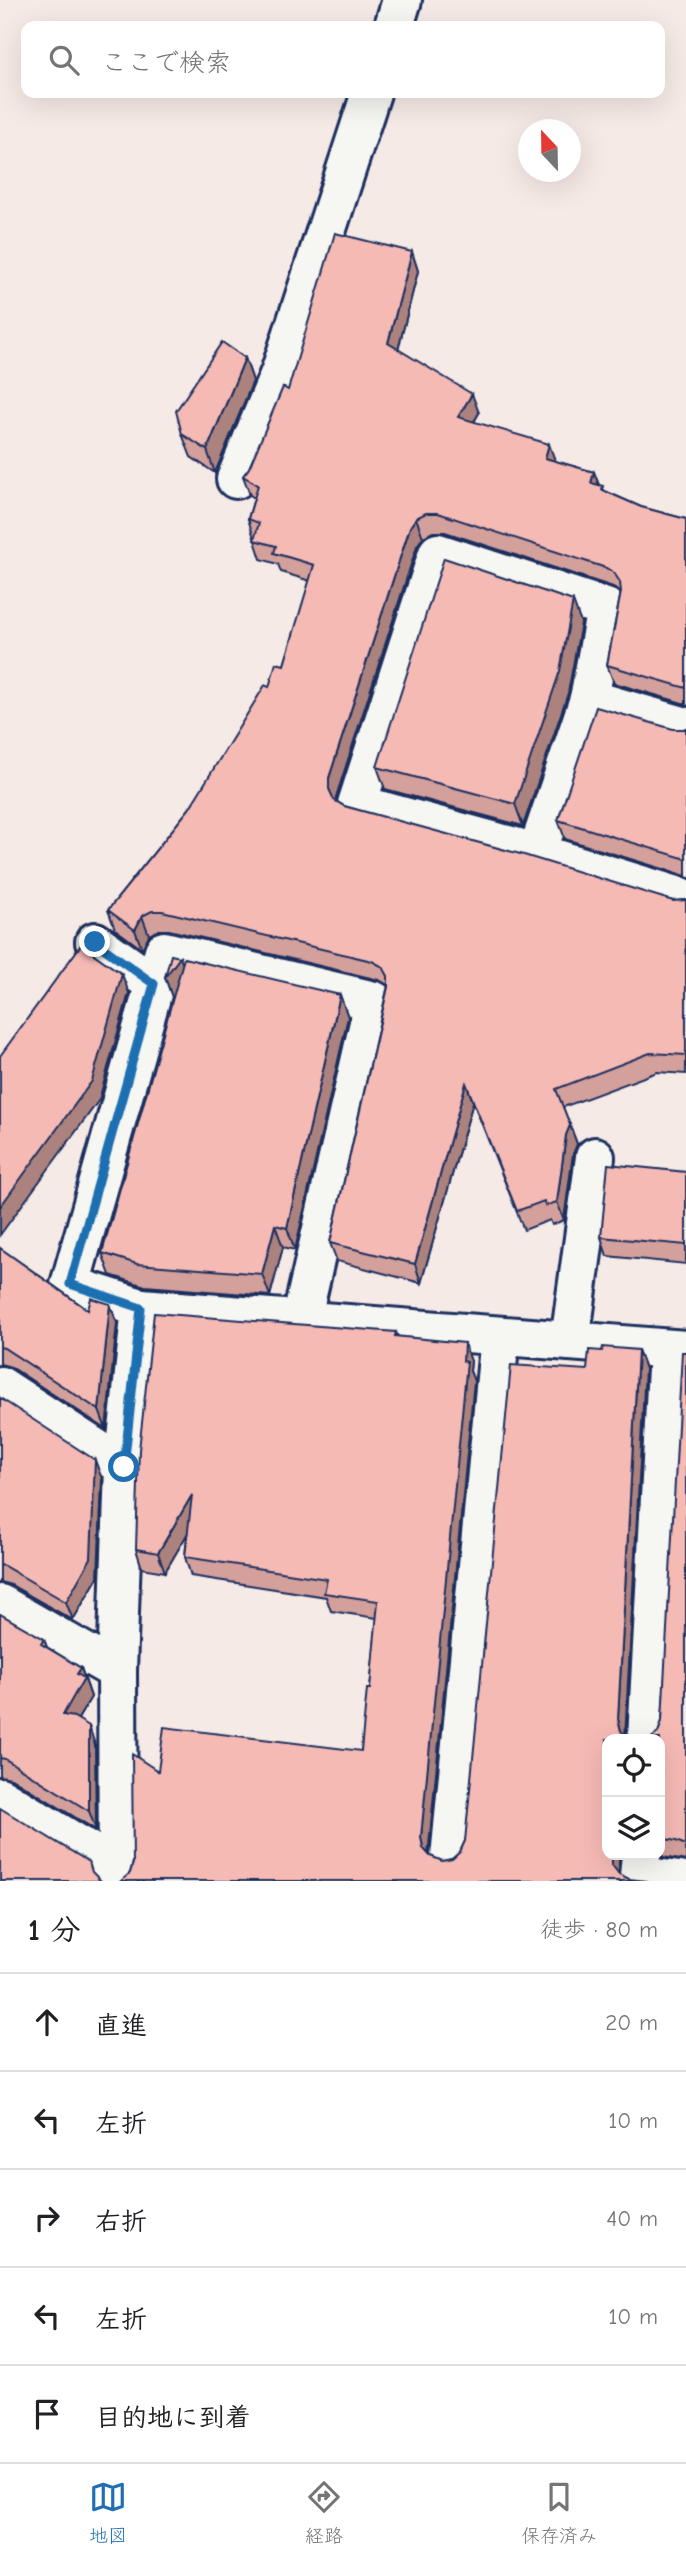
<!DOCTYPE html>
<html lang="ja">
<head>
<meta charset="utf-8">
<style>
  :root { --surface:#fff; --page:#f2f2f2; --text:#202124; --muted:#757577; --line:#e0e0e0; --accent:#1f6fb2 }
  body { margin:0; font-family:"Comic Neue","Klee One",sans-serif; background:var(--page); color:var(--text) }
  .controls { position:absolute; right:21px; bottom:21px; display:grid; overflow:hidden; border-radius:14px; box-shadow:0 7px 28px #0002 }
  .controls button { width:63px; height:63px; display:grid; place-items:center; padding:0; border:0; border-bottom:2px solid var(--line); background:var(--surface); color:var(--text); font:35px sans-serif }
  .compass { position:absolute; left:518px; top:119px; width:63px; height:63px; border-radius:50%; background:var(--surface); box-shadow:0 7px 28px #0002; rotate:338deg }
  .stop { position:absolute; width:21px; height:21px; margin:-16px; border:5px solid #1f6fb2; border-radius:50%; background:#fff }
  .stop.end { background:#1f6fb2; border-color:#fff; box-shadow:0 2px 7px #0008 }
  .list { margin:0; padding:0; list-style:none }
  h2 { display:flex; justify-content:space-between; align-items:center; height:91px; margin:0; padding:0 28px; font-size:30px }
  h2 small { font-size:23px; font-weight:400; color:var(--muted) }
  .list li { display:grid; grid-template-columns:46px 1fr auto; gap:21px; align-items:center; box-sizing:border-box; height:98px; padding:0 28px; border-top:2px solid var(--line) }
  .list b { display:block; font-size:26px; white-space:nowrap }
  .list em { font-size:23px; font-style:normal; color:var(--muted) }
  .icon { flex:none; width:38px; height:38px; fill:none; stroke:currentColor; stroke-width:2; stroke-linecap:round; stroke-linejoin:round }
  .map { position:relative; flex:none; width:686px; height:1881px; overflow:hidden }
  .search { position:absolute; background:var(--surface); box-shadow:0 7px 28px #0002; left:21px; right:21px; top:21px; height:77px; display:flex; align-items:center; gap:18px; box-sizing:border-box; padding:0 24px; border-radius:14px; color:var(--muted); font-size:26px }
  .sheet { height:581px; background:var(--surface) }
  nav { display:flex; justify-content:space-around; align-items:center; box-sizing:border-box; height:98px; border-top:2px solid var(--line); background:var(--surface); font-size:19px; color:var(--muted) }
  nav a { display:grid; justify-items:center; gap:4px }
  nav .on { color:var(--accent) }
  .map>svg:first-child { display:block }
  .lines { fill:none; stroke-linecap:round; stroke-linejoin:round }
  .minor-casing { stroke:#1b2f5e; stroke-width:44 }
  .minor { stroke:#f6f6f2; stroke-width:38 }
  .wall { fill:#d4a09c; stroke:#1b2f5e; stroke-width:2 }
  .shaded-wall { fill:#ac827f; stroke:#1b2f5e; stroke-width:2 }
  .building { fill:#f6bab5; stroke:#1b2f5e; stroke-width:2 }
  .route { stroke:#1f6fb2; stroke-width:9 }
</style>
</head>
<body>
<div class="map">
<svg width="686" height="1881" viewBox="0 0 686 1881">
  <rect width="100%" height="100%" fill="#f6eae6"/>
  <filter id="ink" filterUnits="userSpaceOnUse"><feTurbulence type="fractalNoise" baseFrequency=".0143" numOctaves="2"/><feDisplacementMap in="SourceGraphic" scale="14" xChannelSelector="R" yChannelSelector="G"/><feConvolveMatrix kernelMatrix="1 2 1 2 8 2 1 2 1" color-interpolation-filters="sRGB"/></filter>
  <g filter="url(#ink)">
    <g class="lines">
      <defs>
        <g id="minor">
          <polyline points="394,26 402,0"/>
          <polyline points="236,479 280,373 371,93"/>
          <polygon points="438,553 606,608 589,699 537,853 357,804"/>
          <polyline points="589,699 686,727"/>
          <polyline points="537,853 686,899"/>
          <polyline points="95,942 154,984"/>
          <polyline points="301,1321 374,1001 164,951 70,1285 141,1308 686,1350"/>
          <polyline points="570,1341 595,1157"/>
          <polyline points="0,1386 124,1467"/>
          <polyline points="0,1604 117,1671"/>
          <polyline points="647,1739 668,1349"/>
          <polyline points="0,1797 118,1869"/>
          <polyline points="641,1855 639,1876 680,1881"/>
          <polyline points="450,1858 500,1336"/>
          <polyline points="118,1881 117,1671 124,1467 141,1308"/>
        </g>
      </defs>
      <use href="#minor" class="minor-casing"/>
      <use href="#minor" class="minor"/>
    </g>
    <g class="wall">
      <polygon points="412,252 418,271 398,350 479,413 474,422 555,461 594,472 599,485 605,491 641,507 686,519 686,704 614,683 607,665 621,592 613,587 445,532 433,532 423,537 417,546 336,797 336,801 344,806 673,901 686,900 686,1074 657,1072 563,1107 577,1144 573,1154 564,1220 552,1225 550,1220 524,1230 473,1102 421,1283 337,1261 330,1243 388,985 379,980 169,930 159,930 149,935 142,949 115,929 108,910 189,809 284,665 310,581 281,572 278,564 261,559 248,519 254,498 250,495 243,476 249,468 288,390"/>
      <polygon points="245,358 253,381 215,473 191,457 182,434"/>
      <polygon points="581,623 568,693 523,826 385,789 377,767"/>
      <polygon points="686,728 686,876 565,839 558,820 673,729 684,729"/>
      <polygon points="182,964 340,995 348,1017 295,1250 283,1247 270,1296 145,1286 110,1275 102,1253 173,999 165,977"/>
      <polygon points="686,1172 686,1264 607,1256 601,1237"/>
      <polygon points="0,1248 88,1310 117,1323 106,1429 11,1367 0,1364"/>
      <polygon points="396,1332 398,1337 471,1361 470,1371 474,1381 428,1854 430,1856 442,1861 452,1859 460,1852 465,1841 587,1370 602,1351 638,1350 645,1369 625,1735 629,1739 607,1855 619,1855 619,1874 123,1881 130,1873 158,1771 361,1751 370,1689 377,1618 331,1611 326,1597 191,1576 185,1557 187,1534 165,1572 142,1568 136,1549"/>
      <polygon points="686,1352 686,1861 663,1857 660,1849 660,1739 658,1733 662,1721"/>
      <polygon points="0,1398 102,1479 98,1577 73,1620 11,1585 0,1582"/>
      <polygon points="0,1614 44,1639 47,1647 81,1668 91,1697 78,1719 95,1745 96,1830 11,1778 0,1776"/>
    </g>
    <g class="shaded-wall">
      <polygon points="412,252 418,271 395,362 388,343"/>
      <polygon points="245,358 253,381 215,473 207,450"/>
      <polygon points="472,394 479,413 465,436 458,417"/>
      <polygon points="549,444 556,463 545,458"/>
      <polygon points="594,472 601,491 591,483"/>
      <polygon points="416,518 423,537 417,546 336,797 336,808 329,789 329,778 410,527"/>
      <polygon points="573,601 581,623 568,693 523,826 515,804"/>
      <polygon points="142,916 149,935 142,949 135,930"/>
      <polygon points="180,957 188,979 173,1000 165,977"/>
      <polygon points="122,974 129,993 99,1100 0,1235 0,1207"/>
      <polygon points="340,995 348,1017 295,1250 287,1228"/>
      <polygon points="466,1083 473,1102 421,1283 415,1264"/>
      <polygon points="570,1125 577,1144 573,1154 564,1220 557,1202 566,1135"/>
      <polygon points="275,1225 283,1247 270,1296 262,1274"/>
      <polygon points="110,1304 117,1323 106,1429 99,1410"/>
      <polygon points="464,1343 471,1361 470,1371 474,1381 428,1856 423,1848 421,1837"/>
      <polygon points="638,1350 645,1369 625,1738 621,1731 618,1719"/>
      <polygon points="95,1460 102,1479 98,1577 73,1620 66,1602"/>
      <polygon points="192,1495 199,1514 165,1572 158,1553"/>
      <polygon points="81,1668 91,1697 69,1734 63,1715 77,1674"/>
      <polygon points="89,1726 95,1745 96,1830 89,1811"/>
      <polygon points="612,1855 619,1855 619,1881 612,1865"/>
    </g>
    <g class="building">
      <polygon points="335,233 412,252 388,343 472,394 458,417 549,444 545,458 594,472 591,483 603,486 602,490 641,507 686,519 686,688 607,665 621,592 620,582 614,573 606,568 438,513 426,513 416,518 410,527 329,778 329,789 334,800 344,806 524,855 673,901 686,900 686,1055 650,1053 556,1089 570,1125 566,1135 557,1202 545,1206 544,1201 517,1211 466,1083 415,1264 330,1243 388,987 388,976 383,967 372,961 162,911 152,911 142,916 135,930 108,910 189,809 265,685 269,687 276,663 284,665 314,565 274,553 276,546 254,540 259,523 248,519 258,485 243,476 249,468 283,387 288,390"/>
      <polygon points="222,342 245,358 207,450 182,434 176,411"/>
      <polygon points="444,558 573,601 560,671 515,804 377,767"/>
      <polygon points="596,707 673,729 684,729 686,728 686,859 558,820"/>
      <polygon points="81,945 122,974 92,1081 0,1207 0,1056"/>
      <polygon points="171,955 180,957 165,977"/>
      <polygon points="184,958 340,995 287,1228 275,1225 262,1274 137,1264 102,1253"/>
      <polygon points="608,1164 686,1172 686,1245 601,1237"/>
      <polygon points="0,1248 88,1310 91,1298 110,1304 99,1410 4,1348 0,1347"/>
      <polygon points="154,1313 396,1332 395,1336 464,1343 463,1361 467,1362 421,1837 423,1848 430,1856 442,1861 452,1859 460,1852 465,1841 511,1365 587,1370 589,1350 602,1351 603,1347 638,1350 618,1719 621,1731 631,1739 607,1739 607,1855 612,1855 612,1865 619,1874 629,1879 647,1881 121,1881 130,1873 133,1863 132,1754 158,1771 164,1727 361,1751 367,1689 370,1689 378,1601 324,1593 327,1579 185,1557 192,1495 158,1553 136,1549 139,1450"/>
      <polygon points="682,1352 686,1352 686,1845 676,1841 660,1838 660,1739 650,1739 658,1733 662,1721"/>
      <polygon points="0,1398 95,1460 91,1558 66,1602 4,1566 0,1565"/>
      <polygon points="0,1614 44,1639 41,1644 81,1668 77,1674 84,1678 63,1715 74,1717 89,1726 89,1811 5,1759 0,1758"/>
      <polygon points="0,1808 89,1862 92,1872 101,1881 0,1881"/>
    </g>
  </g>
  <g class="lines" filter="url(#ink)">
    <polyline class="route" points="95,942 154,984 70,1284 141,1308 124,1467"/>
  </g>
</svg>
<div class="controls">
<button><svg class="icon" aria-label="locate" viewBox="0 0 24 24"><circle cx="12" cy="12" r="6"/><path d="M12 2v4M12 18v4M2 12h4M18 12h4"/></svg></button>
<button><svg class="icon" aria-label="layers" viewBox="0 0 24 24"><path d="M12 4l9 5-9 5-9-5zM3 14l9 5 9-5"/></svg></button>
</div>
<svg class="compass" viewBox="-18 -18 36 36"><path d="M0-13l5 13h-10z" fill="#e53935"/><path d="M0 13l5-13h-10z" fill="#757577"/></svg>
<div class="stop" style="left:124px;top:1467px"></div>
<div class="stop end" style="left:95px;top:942px"></div>
<div class="search"><svg class="icon" aria-label="search" viewBox="0 0 24 24"><circle cx="10" cy="10" r="6"/><path d="M15 15l6 6"/></svg>ここで検索</div>
</div>
<section class="sheet">
<h2>1 分<small>徒歩 · 80 m</small></h2>
<ul class="list">
<li><svg class="icon" aria-label="ahead" viewBox="0 0 24 24"><path d="M12 20V5M6 11l6-6 6 6"/></svg><div><b>直進</b></div><em>20 m</em></li>
<li><svg class="icon" aria-label="left" viewBox="0 0 24 24"><path d="M17 20v-9H6M10 6l-5 5 5 5"/></svg><div><b>左折</b></div><em>10 m</em></li>
<li><svg class="icon" aria-label="right" viewBox="0 0 24 24"><path d="M7 20v-9h11M14 6l5 5-5 5"/></svg><div><b>右折</b></div><em>40 m</em></li>
<li><svg class="icon" aria-label="left" viewBox="0 0 24 24"><path d="M17 20v-9H6M10 6l-5 5 5 5"/></svg><div><b>左折</b></div><em>10 m</em></li>
<li><svg class="icon" aria-label="arrive" viewBox="0 0 24 24"><path d="M6 21V4h12l-3 4 3 4H6"/></svg><div><b>目的地に到着</b></div></li>
</ul>
</section>
<nav>
<a class="on"><svg class="icon" aria-label="map" viewBox="0 0 24 24"><path d="M3 6l6-2 6 2 6-2v14l-6 2-6-2-6 2zM9 4v14M15 6v14"/></svg>地図</a>
<a><svg class="icon" aria-label="directions" viewBox="0 0 24 24"><path d="M12 3l9 9-9 9-9-9zM9 14v-3h6M13 9l2 2-2 2"/></svg>経路</a>
<a><svg class="icon" aria-label="saved" viewBox="0 0 24 24"><path d="M7 4h10v16l-5-4-5 4z"/></svg>保存済み</a>
</nav>
</body>
</html>
